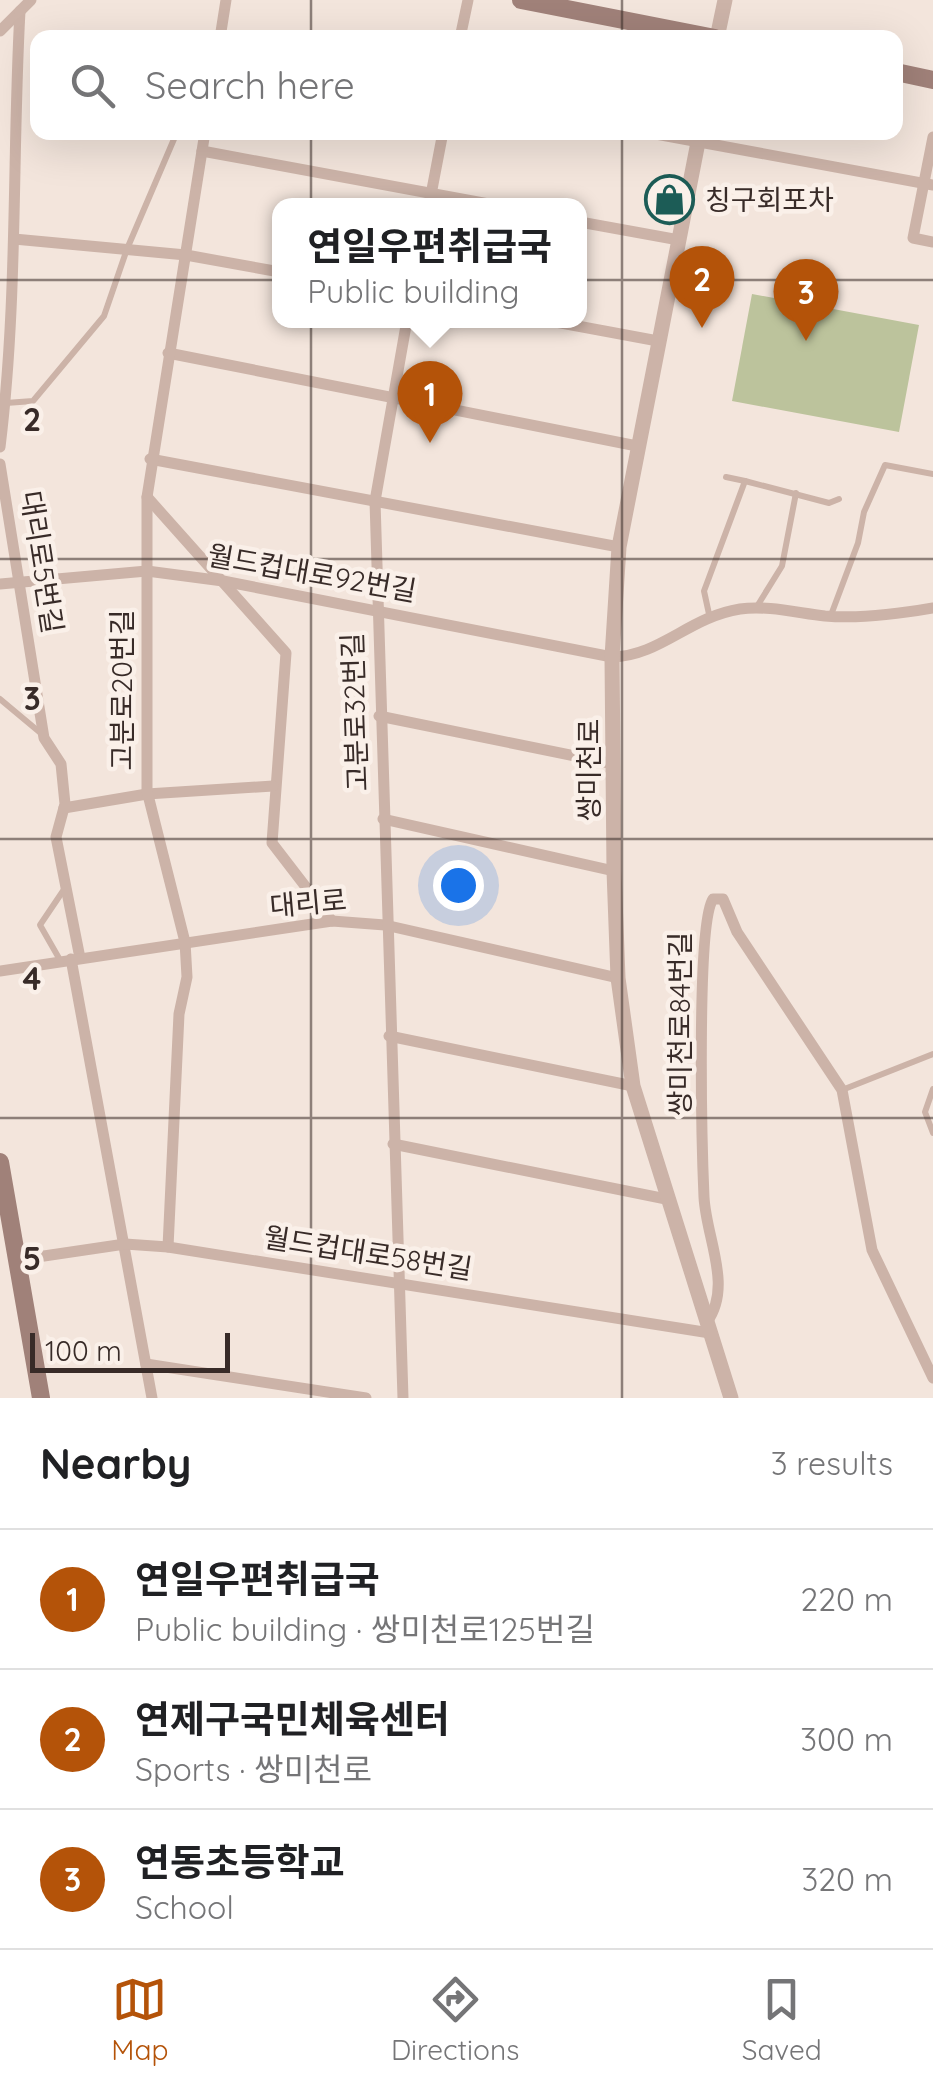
<!DOCTYPE html>
<html lang="en">
<head>
<meta charset="utf-8">
<style>
  :root { --surface:#fff; --page:#f2f2f2; --text:#202124; --muted:#757577; --line:#e0e0e0; --accent:#b45309 }
  body { margin:0; font-family:Quicksand,"Noto Sans KR",sans-serif; background:var(--page); color:var(--text) }
  .scale { position:absolute; left:30px; bottom:25px; width:200px; box-sizing:border-box; padding-left:10px; border:5px solid #382b28; border-top:0; font-size:28px; line-height:35px; white-space:nowrap; color:#382b28; -webkit-text-stroke:8px #faf0e9; paint-order:stroke }
  .you { position:absolute; left:458px; top:885px; width:35px; height:35px; margin:-25px; border:8px solid #fff; border-radius:50%; background:#1a73e8; box-shadow:0 0 0 15px #1a73e833 }
  .badge { display:grid; place-items:center; width:65px; height:65px; border-radius:50%; background:var(--accent); color:#fff; font-size:32px; font-weight:700 }
  .pin { position:absolute; translate:-50% -82px; filter:drop-shadow(0 2px 5px #0008) }
  .pin::after { content:''; position:absolute; top:52px; width:35px; height:30px; background:inherit; clip-path:polygon(0 0,100% 0,50% 100%) }
  .popup { position:absolute; left:272px; top:198px; width:315px; height:130px; box-sizing:border-box; display:grid; place-content:center; border-radius:20px; background:var(--surface); filter:drop-shadow(0 2px 8px #0005); font-size:32px; white-space:nowrap; color:var(--muted) }
  .popup b { font-size:38px; color:var(--text) }
  .popup::after { content:''; position:absolute; left:50%; top:100%; margin-left:-20px; border:20px solid transparent; border-top-color:var(--surface) }
  .list { margin:0; padding:0; list-style:none }
  h2 { display:flex; justify-content:space-between; align-items:center; height:130px; margin:0; padding:0 40px; font-size:42px }
  h2 small { font-size:32px; font-weight:400; color:var(--muted) }
  .list li { display:grid; grid-template-columns:65px 1fr auto; gap:30px; align-items:center; box-sizing:border-box; height:140px; padding:0 40px; border-top:2px solid var(--line) }
  .list b { display:block; font-size:38px; white-space:nowrap }
  .list p { margin:0; font-size:32px; white-space:nowrap; color:var(--muted) }
  .list em { font-size:32px; font-style:normal; color:var(--muted) }
  .icon { flex:none; width:55px; height:55px; fill:none; stroke:currentColor; stroke-width:2; stroke-linecap:round; stroke-linejoin:round }
  .map { position:relative; flex:none; width:933px; height:1398px; overflow:hidden }
  .search { position:absolute; background:var(--surface); box-shadow:0 10px 40px #0002; left:30px; right:30px; top:30px; height:110px; display:flex; align-items:center; gap:25px; box-sizing:border-box; padding:0 35px; border-radius:20px; color:var(--muted); font-size:38px }
  .sheet { height:550px; background:var(--surface) }
  nav { display:flex; justify-content:space-around; align-items:center; box-sizing:border-box; height:140px; border-top:2px solid var(--line); background:var(--surface); font-size:28px; color:var(--muted) }
  nav a { display:grid; justify-items:center; gap:5px }
  nav .on { color:var(--accent) }
  .map>svg:first-child { display:block }
  .green { fill:#bcc39c }
  .lines { fill:none; stroke-linecap:round; stroke-linejoin:round }
  .service { stroke:#ccb3a8; stroke-width:6 }
  .minor { stroke:#ccb3a8; stroke-width:11 }
  .tertiary { stroke:#ccb3a8; stroke-width:15 }
  .secondary { stroke:#a08179; stroke-width:18 }
  .grid { fill:none; stroke:#382b28; stroke-width:2.5; stroke-opacity:0.55 }
  .labels { text-anchor:middle; stroke-width:9; stroke-linejoin:round; paint-order:stroke }
  .poi-label { font-size:28px; fill:#382b28; stroke:#faf0e9; text-anchor:start }
  .street-label { font-size:28px; fill:#382b28; stroke:#faf0e9 }
  .grid-label { font-size:32px; text-anchor:middle; font-weight:bold; fill:#382b28; stroke:#faf0e9; stroke-width:9; stroke-linejoin:round; paint-order:stroke }
</style>
</head>
<body>
<div class="map">
<svg width="933" height="1398" viewBox="0 0 933 1398">
  <rect width="100%" height="100%" fill="#f3e5dc"/>
  <polygon class="green" points="752,294 919,325 899,432 732,401"/>
  <g class="lines">
    <g class="service">
      <polyline points="6,403 33,401 104,316 127,249 177,132"/>
      <polyline points="726,477 745,481"/>
      <polyline points="756,608 782,566 796,493"/>
      <polyline points="709,614 704,591 745,481 829,503 839,499"/>
      <polyline points="831,615 858,543 864,512 885,465 933,474"/>
      <polyline points="0,699 43,735"/>
      <polyline points="60,960 40,925 65,888"/>
      <polyline points="933,1089 925,1112 933,1133"/>
      <polyline points="842,1090 933,1054"/>
    </g>
    <g class="minor">
      <polyline points="0,31 31,0"/>
      <polyline points="220,38 226,0"/>
      <polyline points="460,38 468,0"/>
      <polyline points="645,132 933,185"/>
      <polyline points="933,137 913,238 933,242"/>
      <polyline points="202,151 494,205"/>
      <polyline points="429,205 443,132"/>
      <polyline points="580,222 679,240"/>
      <polyline points="14,239 186,255 280,272"/>
      <polyline points="545,320 658,341"/>
      <polyline points="168,353 637,446"/>
      <path d="M0 447C18 301 12 157 20 11"/>
      <polyline points="150,459 619,547"/>
      <polyline points="0,464 44,738 61,764 65,804 56,837 80,958"/>
      <polyline points="147,497 286,653 272,843 332,921"/>
      <path d="M0 584 147 571 223 581 612 657C660 656 689 617 740 609 767 605 798 613 825 616 860 619 899 614 933 608"/>
      <polyline points="379,716 614,764"/>
      <polyline points="64,808 147,794 273,786"/>
      <polyline points="383,819 614,871"/>
      <polyline points="71,959 152,1398"/>
      <polyline points="0,971 332,921 385,925 618,978"/>
      <polyline points="389,1036 633,1086"/>
      <polyline points="393,1144 666,1199"/>
      <polyline points="168,1247 179,1014 187,977 185,942 147,791 147,497 205,132"/>
      <polyline points="17,1260 125,1244 168,1247 710,1333"/>
      <path d="M707 1322C733 1286 706 1238 704 1197 702 1152 696 924 713 899H723L737 932 842 1090 872 1250 933 1378"/>
      <polyline points="146,1364 366,1398"/>
      <polyline points="403,1398 375,501 407,320"/>
    </g>
    <g class="tertiary">
      <polyline points="717,38 725,0"/>
      <polyline points="700,132 619,547 612,657 614,871 618,978 633,1086 731,1398"/>
    </g>
    <g class="secondary">
      <polyline points="521,0 715,38"/>
      <polyline points="896,72 933,80"/>
      <polyline points="0,1162 41,1398"/>
    </g>
  </g>
  <path class="grid" d="M311 0V38M622 0V38M311 132V1398M622 132V1398M0 280H933M0 559H933M0 839H933M0 1118H933"/>
  <defs>
    <symbol id="shop-ring" viewBox="-11 -11 22 22"><circle r="9.5" fill="#faf0e9" stroke="#1c5c56" stroke-width="1.5"/><path d="M-5-2.5h2.3a2.7 3.5 0 0 1 5.4 0H5L5.5 6h-11ZM-1.5-2.5h3a1.5 2.3 0 0 0-3 0Z" fill="#1c5c56"/></symbol>
  </defs>
  <g fill-rule="evenodd">
    <use href="#shop-ring" x="642" y="172" width="55" height="55"/>
  </g>
  <g class="labels">
    <g class="poi-label">
      <text x="705" y="210">칭구회포차</text>
    </g>
    <g class="street-label">
      <text transform="translate(42 562) rotate(81)" y="10">대리로5번길</text>
      <text transform="translate(312 573) rotate(10)" y="10">월드컵대로92번길</text>
      <text transform="translate(122 690) rotate(-90)" y="10">고분로20번길</text>
      <text transform="translate(355 712) rotate(-92)" y="10">고분로32번길</text>
      <text transform="translate(589 770) rotate(-90)" y="10">쌍미천로</text>
      <text transform="translate(308 903) rotate(-5)" y="10">대리로</text>
      <text transform="translate(680 1024) rotate(-90)" y="10">쌍미천로84번길</text>
      <text transform="translate(368 1253) rotate(9)" y="10">월드컵대로58번길</text>
    </g>
  </g>
  <g class="grid-label">
    <text x="32" y="431">2</text>
    <text x="32" y="710">3</text>
    <text x="32" y="990">4</text>
    <text x="32" y="1270">5</text>
  </g>
</svg>
<div class="scale">100 m</div>
<div class="you"></div>
<div class="pin badge" style="left:430px;top:443px">1</div>
<div class="popup"><b>연일우편취급국</b>Public building</div>
<div class="pin badge" style="left:702px;top:328px">2</div>
<div class="pin badge" style="left:806px;top:341px">3</div>
<div class="search"><svg class="icon" aria-label="search" viewBox="0 0 24 24"><circle cx="10" cy="10" r="6"/><path d="M15 15l6 6"/></svg>Search here</div>
</div>
<section class="sheet">
<h2>Nearby<small>3 results</small></h2>
<ul class="list">
<li><span class="badge">1</span><div><b>연일우편취급국</b><p>Public building · 쌍미천로125번길</p></div><em>220 m</em></li>
<li><span class="badge">2</span><div><b>연제구국민체육센터</b><p>Sports · 쌍미천로</p></div><em>300 m</em></li>
<li><span class="badge">3</span><div><b>연동초등학교</b><p>School</p></div><em>320 m</em></li>
</ul>
</section>
<nav>
<a class="on"><svg class="icon" aria-label="map" viewBox="0 0 24 24"><path d="M3 6l6-2 6 2 6-2v14l-6 2-6-2-6 2zM9 4v14M15 6v14"/></svg>Map</a>
<a><svg class="icon" aria-label="directions" viewBox="0 0 24 24"><path d="M12 3l9 9-9 9-9-9zM9 14v-3h6M13 9l2 2-2 2"/></svg>Directions</a>
<a><svg class="icon" aria-label="saved" viewBox="0 0 24 24"><path d="M7 4h10v16l-5-4-5 4z"/></svg>Saved</a>
</nav>
</body>
</html>
